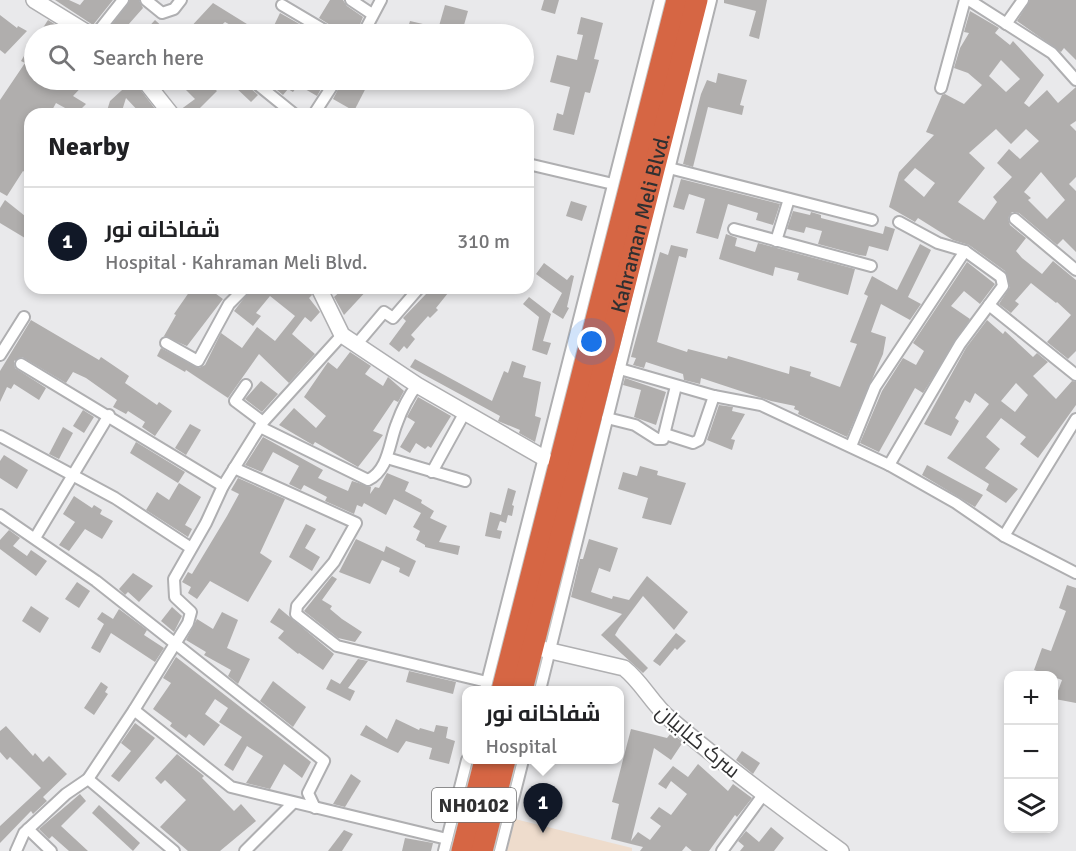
<!DOCTYPE html>
<html lang="en">
<head>
<meta charset="utf-8">
<style>
  :root { --surface:#fff; --page:#f6f6f6; --text:#202124; --muted:#757577; --line:#e0e0e0; --accent:#111827 }
  body { margin:0; font-family:Signika,Cairo,sans-serif; background:var(--page); color:var(--text) }
  .controls { position:absolute; right:18px; bottom:18px; display:grid; overflow:hidden; border-radius:12px; box-shadow:0 3px 9px #0003 }
  .controls button { width:54px; height:54px; display:grid; place-items:center; padding:0; border:0; border-bottom:2px solid var(--line); background:var(--surface); color:var(--text); font:30px sans-serif }
  .you { position:absolute; left:592px; top:342px; width:21px; height:21px; margin:-15px; border:4px solid #fff; border-radius:50%; background:#1a73e8; box-shadow:0 0 0 9px #1a73e833 }
  .badge { display:grid; place-items:center; width:39px; height:39px; border-radius:50%; background:var(--accent); color:#fff; font-size:20px; font-weight:700 }
  .pin { position:absolute; translate:-50% -50px; filter:drop-shadow(0 2px 3px #0008) }
  .pin::after { content:''; position:absolute; top:32px; width:21px; height:18px; background:inherit; clip-path:polygon(0 0,100% 0,50% 100%) }
  .popup { position:absolute; left:462px; top:686px; width:162px; height:78px; box-sizing:border-box; display:grid; place-content:center; border-radius:12px; background:var(--surface); filter:drop-shadow(0 2px 4px #0005); font-size:20px; white-space:nowrap; color:var(--muted) }
  .popup b { font-size:22px; color:var(--text) }
  .popup::after { content:''; position:absolute; left:50%; top:100%; margin-left:-12px; border:12px solid transparent; border-top-color:var(--surface) }
  .list { margin:0; padding:0; list-style:none }
  h2 { display:flex; justify-content:space-between; align-items:center; height:78px; margin:0; padding:0 24px; font-size:26px }
  h2 small { font-size:20px; font-weight:400; color:var(--muted) }
  .list li { display:grid; grid-template-columns:39px 1fr auto; gap:18px; align-items:center; box-sizing:border-box; height:108px; padding:0 24px; border-top:2px solid var(--line) }
  .list b { display:block; font-size:22px; white-space:nowrap }
  .list p { margin:0; font-size:20px; white-space:nowrap; color:var(--muted) }
  .list em { font-size:20px; font-style:normal; color:var(--muted) }
  .icon { flex:none; width:33px; height:33px; fill:none; stroke:currentColor; stroke-width:2; stroke-linecap:round; stroke-linejoin:round }
  .map { position:relative; flex:none; width:1076px; height:851px; overflow:hidden }
  .search { position:absolute; background:var(--surface); box-shadow:0 3px 9px #0003; left:24px; top:24px; width:510px; height:66px; display:flex; align-items:center; gap:15px; box-sizing:border-box; padding:0 21px; border-radius:33px; color:var(--muted); font-size:22px }
  .panel { position:absolute; background:var(--surface); box-shadow:0 3px 9px #0003; left:24px; top:108px; width:510px; height:186px; border-radius:18px }
  .map>svg:first-child { display:block }
  .medical { fill:#eedccc }
  .building { fill:#b0aead; fill-rule:evenodd }
  .lines { fill:none; stroke-linecap:round; stroke-linejoin:round }
  .street-casing { stroke:#afafb1; stroke-width:14 }
  .secondary-casing { stroke:#afafb1; stroke-width:18 }
  .highway-casing { stroke:#c5c5c5; stroke-width:24 }
  .street { stroke:#fff; stroke-width:10 }
  .secondary { stroke:#fff; stroke-width:15 }
  .highway { stroke:#d66644; stroke-width:21 }
  .labels { text-anchor:middle; stroke-width:4.5; stroke-linejoin:round; paint-order:stroke }
  .shield { fill:#fff; stroke:#6e6e6f; stroke-width:1.5 }
  .shield-label { font-size:20px; font-weight:bold; fill:#303031 }
  .street-label { font-size:21px; fill:#303031; stroke:#fff }
</style>
</head>
<body>
<div class="map">
<svg width="1076" height="851" viewBox="0 0 1076 851">
  <rect width="100%" height="100%" fill="#e9e9eb"/>
  <polygon class="medical" points="515,819 632,848 632,851 507,851"/>
  <g class="building">
    <polygon points="55,0 69,0 80,5 84,0 113,0 93,25"/>
    <polygon points="130,0 139,0 143,8 128,25 140,34 105,34"/>
    <polygon points="330,0 343,0 347,6 363,17 356,34 338,34 335,28 319,18"/>
    <polygon points="544,0 559,0 555,14 541,10"/>
    <polygon points="724,0 767,0 759,39 749,36 756,11 724,3"/>
    <polygon points="1030,0 1076,0 1076,60 1064,48 1061,52 1017,21"/>
    <polygon points="213,3 255,29 251,34 246,34 225,22 212,34 142,34 155,20 167,31 173,24 177,28 180,25 187,31"/>
    <polygon points="445,5 468,11 462,32 439,26"/>
    <path d="M970 11 999 28 995 33 1010 45 1013 41 1044 75 1024 103 1029 107 1047 90 1058 103 1076 87V121L1070 125 1076 131V177L1069 184 1076 191V252L1063 239 1057 245 1019 213 1012 212 1008 218 1010 225 1026 238 1016 251 1022 258 1042 274 1053 261 1076 280V351L1068 359 1047 342 1071 315 1057 302 1056 303 1031 283 1015 301 1019 304 1011 313 999 304 1010 287 1005 271 969 245 953 240 918 218 915 222 889 207 899 172 934 135 926 132 942 95 945 94 964 104 982 85 968 73 954 68 960 48 969 33 964 32ZM1001 60 1020 79 1006 92 989 76ZM996 129 1011 144 1026 129 1039 141 1020 159 1009 149 997 163 1012 177 993 197 997 202 984 220 958 202 985 168 969 153ZM915 168 935 183 924 197 904 180ZM1041 172 1065 200 1047 219 1028 200 1031 198 1024 192Z"/>
    <polygon points="280,13 317,34 270,34"/>
    <polygon points="0,15 17,28 18,26 27,31 5,54 0,50"/>
    <polygon points="581,17 603,23 594,59 599,60 590,93 585,92 574,135 553,130 557,113 563,115 570,87 550,82 557,55 577,60 583,35 577,34"/>
    <polygon points="48,20 71,34 39,34"/>
    <polygon points="410,21 453,31 453,34 406,34"/>
    <polygon points="34,39 34,80 50,89 55,80 88,80 73,96 86,104 76,114 56,103 50,114 30,114 30,175 23,171 7,196 0,192 0,100 25,63 21,61"/>
    <polygon points="718,73 747,80 740,105 744,106 742,115 708,107 693,167 683,164 701,94 707,80 716,83"/>
    <polygon points="133,80 159,114 141,114 126,98 121,114 106,114 110,101"/>
    <polygon points="161,80 205,80 217,91 194,114 181,114 180,110 195,99 176,80 164,90 158,82"/>
    <polygon points="241,80 245,80 247,85 258,95 251,102 234,86"/>
    <polygon points="270,80 315,80 314,82 322,87 317,96 298,85 293,92 288,89 283,95 277,90 280,86"/>
    <polygon points="343,80 370,80 354,111 333,99"/>
    <polygon points="681,179 780,204 773,225 756,220 758,213 728,204 718,239 696,233 705,199 689,194 684,210 673,207"/>
    <polygon points="5,200 30,220 30,241 0,223 0,208"/>
    <polygon points="571,201 587,206 582,221 566,216"/>
    <polygon points="793,211 810,215 811,212 821,215 821,218 883,234 885,226 895,229 888,251 869,246 866,256 859,255 818,244 822,231 806,227 804,233 787,229"/>
    <polygon points="726,234 737,238 735,246 755,252 758,243 855,269 848,295 797,280 799,273 775,267 773,276 719,259"/>
    <polygon points="920,244 931,250 908,297 921,304 910,320 881,304 871,332 886,337 883,354 847,437 798,414 799,411 794,409 795,406 771,401 701,378 700,384 684,380 683,374 646,362 644,368 633,365 636,358 631,357 660,252 668,255 671,245 688,249 686,258 679,256 657,342 687,352 688,349 727,359 728,356 789,374 790,366 811,372 810,376 840,387 857,344 850,342 868,296 864,294 872,276 897,290"/>
    <polygon points="967,262 995,284 980,304 964,291 951,306 970,319 923,393 915,388 879,452 860,443 882,391 903,358 916,365 924,351 913,343"/>
    <polygon points="544,263 567,280 571,275 574,276 567,307 569,308 563,319 552,312 562,293 536,274"/>
    <polygon points="192,288 208,288 223,299 187,346 189,347 164,336 176,315 174,314"/>
    <polygon points="252,288 309,288 312,295 309,298 320,312 311,322 305,317 292,334 315,354 289,383 259,354 228,398 186,370 185,372 157,356 161,348 199,368 205,365 221,333 242,348 257,327 275,341 295,316 270,296 256,313 261,316 253,326 234,311"/>
    <polygon points="344,288 369,288 344,315 334,297"/>
    <polygon points="426,288 452,288 436,308 438,310 430,318 428,316 411,335 415,339 407,349 404,346 399,352 389,344 406,321 403,318 426,294"/>
    <polygon points="529,297 551,314 543,341 551,343 547,355 532,350 539,317 523,304"/>
    <polygon points="31,320 99,360 101,357 129,376 125,383 157,405 159,402 172,411 155,436 142,427 145,422 128,411 126,414 113,407 117,400 86,378 73,372 66,383 22,357 14,361 15,368 46,388 39,400 14,384 11,389 7,387 0,402 0,371"/>
    <path d="M987 320 1003 334 1005 331 1033 357 1037 353 1048 362 1033 376 1056 399 1072 381 1076 382V405L1038 458 1020 444 1026 437 1001 418 986 437 1000 449 985 468 1018 489 1006 503 986 490 989 484 947 458 989 404 975 393 970 403 965 400 955 418 959 421 951 436 924 424 966 348ZM1016 383 1028 395 1015 412 1001 401Z"/>
    <polygon points="350,352 371,366 365,374 383,386 388,377 404,391 398,402 394,400 373,431 383,435 358,467 315,442 313,445 279,425 294,408 316,428 326,416 304,397 328,362 337,369"/>
    <polygon points="415,359 492,401 504,371 508,373 512,361 526,366 523,377 541,382 535,416 541,418 535,442 519,433 520,430 498,421 500,416 410,367"/>
    <polygon points="625,378 666,392 656,425 634,417 641,390 623,385"/>
    <polygon points="261,381 278,394 262,412 245,399"/>
    <polygon points="418,397 451,416 431,448 428,446 425,449 416,443 410,453 400,447 415,422 407,417"/>
    <polygon points="719,405 733,407 732,411 745,414 731,439 735,440 732,450 707,440"/>
    <polygon points="83,410 94,417 84,433 73,426"/>
    <polygon points="190,424 201,430 186,455 175,448"/>
    <polygon points="63,427 73,433 59,459 49,454"/>
    <polygon points="263,437 323,470 318,478 348,491 352,481 371,487 370,494 375,487 379,488 387,473 409,482 405,491 422,500 421,503 434,511 430,518 447,526 439,542 460,546 458,555 425,547 425,545 416,540 420,531 413,527 421,513 394,499 386,515 364,503 362,507 357,505 354,514 325,501 327,497 304,485 301,490 289,484 299,466 273,452 262,472 245,465"/>
    <polygon points="136,442 185,472 178,483 130,453"/>
    <polygon points="4,455 28,470 17,489 0,478 0,461"/>
    <polygon points="927,465 940,472 983,495 975,507 922,475"/>
    <polygon points="640,466 658,471 657,475 686,483 671,525 642,518 648,498 618,489 623,472 637,476"/>
    <polygon points="238,478 285,499 260,553 272,561 248,602 210,581 197,599 188,593 191,587 182,582 188,572 192,574 227,516 239,494 231,490"/>
    <polygon points="179,483 201,497 185,525 192,529 188,537 146,510 157,492 169,500"/>
    <polygon points="508,488 516,491 512,505 514,506 512,516 508,515 506,523 500,521 497,530 502,531 500,539 485,536 490,512 501,515"/>
    <polygon points="74,496 92,508 94,505 102,510 100,514 113,521 102,539 85,529 69,551 59,545 75,522 63,514"/>
    <polygon points="306,524 316,529 305,548 320,557 312,571 289,557"/>
    <polygon points="9,530 20,538 13,546 27,556 31,550 47,561 36,576 0,549 0,540"/>
    <polygon points="356,539 384,552 386,546 416,561 409,577 399,572 400,568 382,560 370,584 339,572"/>
    <polygon points="589,539 618,548 610,572 599,568 591,592 612,599 613,596 629,600 647,576 688,612 674,630 643,596 619,628 615,635 648,668 643,673 601,635 622,614 571,597 580,559 583,559"/>
    <polygon points="133,573 153,586 139,602 128,592 125,595 119,589"/>
    <polygon points="332,576 337,579 322,600 332,606 330,609 342,619 362,632 355,642 338,638 304,611"/>
    <polygon points="77,582 90,591 79,608 65,599"/>
    <polygon points="1067,585 1076,588 1076,703 1055,699 1062,680 1034,670 1042,648 1051,651 1066,611 1059,608"/>
    <polygon points="31,606 49,618 40,633 22,621"/>
    <polygon points="172,607 182,616 174,632 161,621"/>
    <polygon points="279,608 334,654 323,670 299,653 298,654 278,638 284,631 270,622"/>
    <polygon points="119,609 147,630 144,635 164,648 155,662 111,633 100,653 91,648 104,624 97,619 102,612 113,619"/>
    <polygon points="222,612 238,620 227,648 250,659 238,684 228,676 231,670 204,655 206,652 186,640 197,619 213,629"/>
    <polygon points="676,633 686,641 677,650 675,648 660,666 653,661"/>
    <polygon points="176,657 311,762 302,778 284,764 270,789 246,783 263,756 247,746 233,771 224,765 242,737 219,722 228,708 215,699 205,714 220,725 204,746 189,734 186,738 170,726 172,723 153,709 171,683 163,678"/>
    <polygon points="358,659 368,661 348,688 355,691 350,701 326,689 331,679 340,684"/>
    <polygon points="409,671 456,682 453,694 406,682"/>
    <polygon points="273,681 306,707 293,727 260,701"/>
    <polygon points="101,682 108,687 105,692 108,694 94,715 84,708"/>
    <polygon points="396,719 419,730 420,728 434,732 436,725 448,727 446,738 455,741 449,764 429,759 432,748 406,741 398,753 360,735 366,725 387,739"/>
    <polygon points="135,723 155,738 119,782 111,776 131,751 121,743"/>
    <polygon points="6,726 33,756 35,753 43,762 49,756 67,774 43,797 47,801 33,814 31,811 0,843 0,826 41,788 10,757 7,760 0,752 0,731"/>
    <polygon points="631,729 667,738 671,733 683,742 671,760 654,748 631,841 638,832 650,840 661,826 650,818 659,807 671,815 687,794 671,781 666,789 658,784 673,766 688,777 698,764 728,791 733,784 752,798 737,817 735,815 709,851 692,851 686,846 682,851 640,851 643,847 611,839 619,804 612,802"/>
    <polygon points="742,751 760,763 753,774 736,760"/>
    <polygon points="177,754 204,776 202,778 234,811 241,804 256,821 220,851 188,851 160,827 186,800 165,780 161,784 155,778"/>
    <polygon points="351,774 361,781 345,807 333,804"/>
    <polygon points="80,794 86,801 61,826 88,851 69,851 52,836 49,839 39,829"/>
    <polygon points="99,805 140,843 133,851 92,813"/>
    <polygon points="771,827 784,838 774,851 740,851 744,846 738,841 746,831 759,842"/>
    <polygon points="344,830 353,834 342,851 328,851"/>
    <polygon points="405,838 433,843 431,851 402,851"/>
  </g>
  <g class="lines">
    <defs>
      <g id="street">
        <polyline points="146,0 162,13 174,9 181,0"/>
        <polyline points="351,0 372,14"/>
        <polyline points="969,0 1052,53 1076,80"/>
        <polyline points="282,5 331,34"/>
        <polyline points="1006,24 1023,0"/>
        <polyline points="96,34 123,0"/>
        <polyline points="363,34 381,0"/>
        <polyline points="252,80 294,114"/>
        <polyline points="941,88 965,0"/>
        <polyline points="314,114 336,80"/>
        <polyline points="528,164 613,184"/>
        <polyline points="669,168 872,220"/>
        <polyline points="1015,219 1076,270"/>
        <polyline points="734,229 871,266"/>
        <polyline points="776,241 789,199"/>
        <polyline points="989,305 1076,375"/>
        <polyline points="166,343 198,361 229,304 245,288"/>
        <polyline points="356,345 384,312 393,318 419,288"/>
        <polyline points="0,355 24,317"/>
        <polyline points="21,364 223,486"/>
        <polyline points="620,369 714,396 761,405 889,465 956,503 1004,536 1076,573"/>
        <polyline points="246,385 235,401 263,422"/>
        <polyline points="607,418 635,425 657,439 663,439 676,386"/>
        <path d="M260 427 368 480C389 470 389 442 397 423 402 409 408 397 417 385"/>
        <polyline points="665,434 693,443 699,440 714,396"/>
        <polyline points="0,436 115,498 191,548"/>
        <polyline points="851,446 875,387 965,251"/>
        <polyline points="387,458 465,481"/>
        <polyline points="889,465 960,344 1003,286 1001,277 965,251 938,243 899,222"/>
        <polyline points="234,468 356,523 334,562 297,606 296,614 337,646 487,682"/>
        <polyline points="432,472 465,412"/>
        <polyline points="0,515 96,581 324,761 308,793 315,808"/>
        <polyline points="1004,536 1076,419"/>
        <polyline points="35,538 109,415"/>
        <polyline points="485,690 660,0"/>
        <polyline points="540,690 711,0"/>
        <polyline points="134,710 231,787 447,839"/>
        <polyline points="88,779 174,851"/>
        <polyline points="28,829 51,851"/>
        <polyline points="16,851 24,833 66,794 88,779 134,710 188,623 191,612 175,597 174,579 206,523 223,486 263,422 342,335"/>
        <polyline points="245,851 293,803"/>
        <polyline points="444,851 467,760"/>
        <polyline points="500,851 523,760"/>
        <polyline points="722,851 763,795"/>
      </g>
      <g id="secondary">
        <polyline points="34,0 89,34"/>
        <polyline points="144,80 171,114"/>
        <polyline points="319,288 342,335 417,385 544,458"/>
        <path d="M525 645 624 668C642 682 652 704 670 719 725 766 783 809 841 851"/>
      </g>
      <g id="highway">
        <polyline points="502,690 677,0"/>
        <path id="s1" d="M522 690 697 0"/>
        <polyline points="462,851 485,760"/>
        <polyline points="482,851 505,760"/>
      </g>
    </defs>
    <use href="#street" class="street-casing"/>
    <use href="#secondary" class="secondary-casing"/>
    <use href="#highway" class="highway-casing"/>
    <use href="#street" class="street"/>
    <use href="#secondary" class="secondary"/>
    <use href="#highway" class="highway"/>
  </g>
  <g class="labels">
    <rect class="shield" x="432" y="788" width="84" height="34" rx="4.5"/>
    <g class="shield-label">
      <text x="474" y="812">NH0102</text>
    </g>
    <g class="street-label">
      <text dy="7" stroke="none"><textPath href="#s1" startOffset="482">Kahraman Meli Blvd.</textPath></text>
      <text transform="translate(698 741) rotate(40)" y="7">سرک کبابیان</text>
    </g>
  </g>
</svg>
<div class="controls">
<button>+</button>
<button>−</button>
<button><svg class="icon" aria-label="layers" viewBox="0 0 24 24"><path d="M12 4l9 5-9 5-9-5zM3 14l9 5 9-5"/></svg></button>
</div>
<div class="you"></div>
<div class="pin badge" style="left:543px;top:833px">1</div>
<div class="popup"><b>شفاخانه نور</b>Hospital</div>
<div class="search"><svg class="icon" aria-label="search" viewBox="0 0 24 24"><circle cx="10" cy="10" r="6"/><path d="M15 15l6 6"/></svg>Search here</div>
<section class="panel">
<h2>Nearby<small></small></h2>
<ul class="list">
<li><span class="badge">1</span><div><b>شفاخانه نور</b><p>Hospital · Kahraman Meli Blvd.</p></div><em>310 m</em></li>
</ul>
</section>
</div>
</body>
</html>
